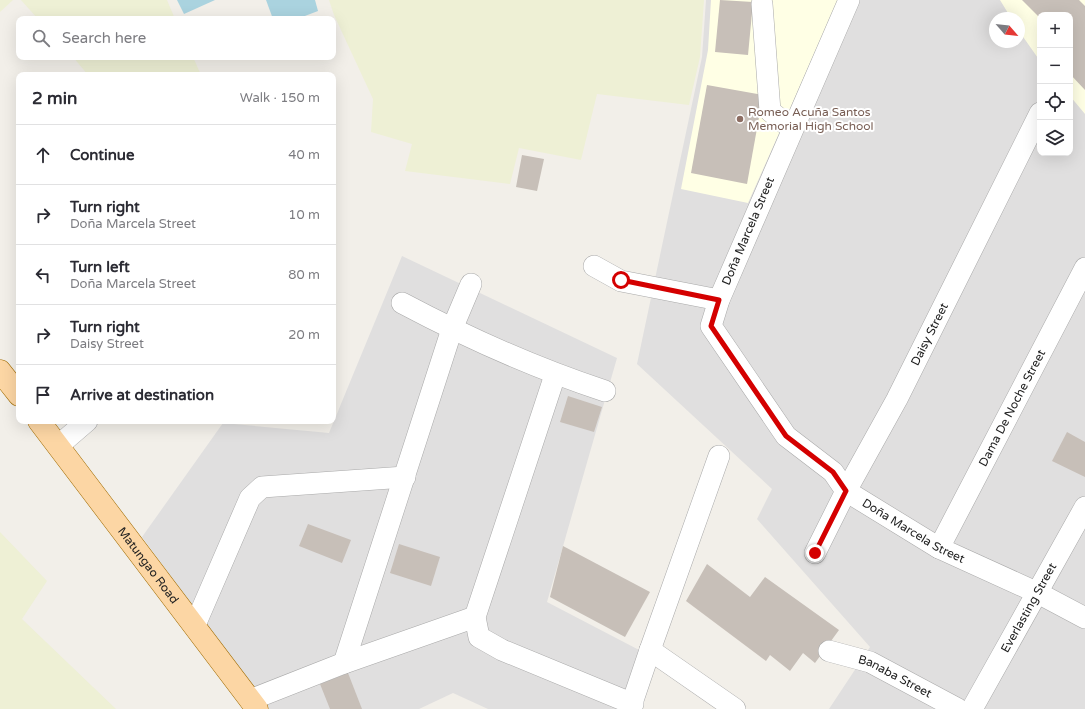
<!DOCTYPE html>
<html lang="en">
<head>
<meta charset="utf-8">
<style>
  :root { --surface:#fff; --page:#f2f2f3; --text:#2b2b33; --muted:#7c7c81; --line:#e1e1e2 }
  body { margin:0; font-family:"Varela Round",sans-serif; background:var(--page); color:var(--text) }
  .controls { position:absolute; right:12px; top:12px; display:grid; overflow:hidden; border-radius:8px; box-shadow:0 4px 16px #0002 }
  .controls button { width:36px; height:36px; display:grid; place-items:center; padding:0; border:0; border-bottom:1px solid var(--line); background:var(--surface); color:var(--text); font:20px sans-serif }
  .compass { position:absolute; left:989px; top:12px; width:36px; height:36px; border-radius:50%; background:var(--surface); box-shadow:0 4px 16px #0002; rotate:118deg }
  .stop { position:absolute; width:12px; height:12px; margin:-9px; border:3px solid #d40000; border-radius:50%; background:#fff }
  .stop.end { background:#d40000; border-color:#fff; box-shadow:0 1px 4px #0008 }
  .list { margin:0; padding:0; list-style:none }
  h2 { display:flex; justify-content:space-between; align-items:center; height:52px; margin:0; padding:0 16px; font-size:17px }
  h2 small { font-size:13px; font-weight:400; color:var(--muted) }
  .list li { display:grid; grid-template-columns:26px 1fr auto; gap:12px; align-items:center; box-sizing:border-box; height:60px; padding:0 16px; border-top:1px solid var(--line) }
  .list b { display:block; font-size:15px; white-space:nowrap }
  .list p { margin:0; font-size:13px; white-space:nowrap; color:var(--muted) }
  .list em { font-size:13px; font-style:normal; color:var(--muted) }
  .icon { flex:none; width:22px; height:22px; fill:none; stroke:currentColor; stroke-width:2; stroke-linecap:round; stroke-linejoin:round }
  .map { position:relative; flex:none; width:1085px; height:709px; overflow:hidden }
  .search { position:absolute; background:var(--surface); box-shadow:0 4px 16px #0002; left:16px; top:16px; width:320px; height:44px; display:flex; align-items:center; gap:10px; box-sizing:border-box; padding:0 14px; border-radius:8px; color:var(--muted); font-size:15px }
  .panel { position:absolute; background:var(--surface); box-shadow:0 4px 16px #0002; left:16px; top:72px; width:320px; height:352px; border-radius:8px }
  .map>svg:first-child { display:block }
  .residential { fill:#e0dfdf; fill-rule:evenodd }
  .education { fill:#ffffe5 }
  .farmland { fill:#eef0d5 }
  .water { fill:#aad3df }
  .building { fill:#c7bfb8 }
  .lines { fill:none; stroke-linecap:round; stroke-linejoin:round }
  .minor-casing { stroke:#a9a9a9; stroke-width:22 }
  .major-casing { stroke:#a06b00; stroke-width:23 }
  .minor { stroke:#fff; stroke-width:21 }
  .major { stroke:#fcd6a4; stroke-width:22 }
  .route { stroke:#d40000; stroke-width:5 }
  .education-dot { fill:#8d6e63; stroke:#fff; stroke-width:1.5 }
  .labels { text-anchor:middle; stroke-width:4; stroke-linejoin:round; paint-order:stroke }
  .education-label { font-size:12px; fill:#785e54; stroke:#fff; text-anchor:start }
  .street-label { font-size:12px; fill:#222; stroke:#fff }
</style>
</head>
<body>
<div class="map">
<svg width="1085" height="709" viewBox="0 0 1085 709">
  <rect width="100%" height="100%" fill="#f2efe9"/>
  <g class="residential">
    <path d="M706 0H1085V709H829L870 647 757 519 772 489 637 364 702 57ZM1040 15H1070V153H1040ZM995 18H1019V42H995Z"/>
    <polygon points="402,256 617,358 547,602 641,651 618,709 488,709 453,693 419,709 269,709 142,537 223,423 329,433"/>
  </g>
  <g class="education">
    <polygon points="711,0 838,0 748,203 681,189 708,50"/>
    <polygon points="1000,0 1085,0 1085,114 1070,96 1070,15 1040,15 1040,61 1019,31 1019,18 1011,18"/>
  </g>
  <g class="farmland">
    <polygon points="0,0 13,0 0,12"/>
    <polygon points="21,0 167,0 175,19 38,19"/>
    <polygon points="329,0 704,0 700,57 689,105 597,94 581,160 519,148 510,184 405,171 412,144 371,132 373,99 334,15"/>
    <polygon points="73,57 193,57 201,75 88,75"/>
    <polygon points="0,532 47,581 22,619 116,709 0,709"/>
  </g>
  <g class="water">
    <polygon points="177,0 215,0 184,14"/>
    <polygon points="266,0 315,0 318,11 297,19 273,19"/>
  </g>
  <g class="building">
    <polygon points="720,0 753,2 748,55 715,52"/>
    <polygon points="1022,0 1079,0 1085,6 1085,90 1070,74 1070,15 1040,15 1040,18"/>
    <polygon points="707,85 763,95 747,184 691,173"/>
    <polygon points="522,155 544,159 537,191 516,187"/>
    <polygon points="568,396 602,407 594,432 560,422"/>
    <polygon points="1067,432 1085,442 1085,477 1052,461"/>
    <polygon points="308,524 351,540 342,563 299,546"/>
    <polygon points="399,544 440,557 431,586 390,573"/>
    <polygon points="563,546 650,592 625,637 550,597"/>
    <polygon points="707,564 750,597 765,577 839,630 815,663 803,653 790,671 770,655 766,661 686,601"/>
    <polygon points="348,673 362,709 330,709 320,684"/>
  </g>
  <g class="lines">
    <defs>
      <g id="minor">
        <path id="s1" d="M849 0 719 300 711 326 786 436 833 472 846 491 939 548 1038 593 1085 618"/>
        <polyline points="762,4 770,111 786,124 793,127"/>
        <polyline points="594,266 621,281 719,300"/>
        <path d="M402 303C468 338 535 368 605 391"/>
        <polyline points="555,375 475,617 479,637 502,650 633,704"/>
        <polyline points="58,446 87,421"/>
        <path id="s2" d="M939 548 1085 268"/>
        <path id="s3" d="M815 553 846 491 897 399 1040 113"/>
        <polyline points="195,625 250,498 262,487 405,477"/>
        <polyline points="650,650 735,709"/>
        <path id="s4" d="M829 651 870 662 958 709"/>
        <polyline points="344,663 452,329 471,284"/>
        <polyline points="250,700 344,663 475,617"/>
        <polyline points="630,709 650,650 719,456"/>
        <path id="s5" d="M972 709 1085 507"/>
      </g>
      <g id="major">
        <polyline points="0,371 19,395"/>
        <path id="s6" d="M39 421 257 709"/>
      </g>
    </defs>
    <use href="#minor" class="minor-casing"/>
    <use href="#major" class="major-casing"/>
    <use href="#minor" class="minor"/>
    <use href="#major" class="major"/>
  </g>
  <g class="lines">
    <polyline class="route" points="621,280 719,300 711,326 786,436 833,472 846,491 815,553"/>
  </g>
  <circle class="education-dot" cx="740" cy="119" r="4"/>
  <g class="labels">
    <g class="education-label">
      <text x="748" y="116">Romeo Acuña Santos<tspan x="748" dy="14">Memorial High School</tspan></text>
    </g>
    <g class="street-label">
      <text transform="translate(748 231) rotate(-67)" y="4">Doña Marcela Street</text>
      <text dy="4" stroke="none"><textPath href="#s3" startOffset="247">Daisy Street</textPath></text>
      <text dy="4" stroke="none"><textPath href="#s2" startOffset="158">Dama De Noche Street</textPath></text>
      <text dy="4" stroke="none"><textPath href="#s1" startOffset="648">Doña Marcela Street</textPath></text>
      <text dy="4" stroke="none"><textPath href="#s6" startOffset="181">Matungao Road</textPath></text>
      <text dy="4" stroke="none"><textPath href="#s5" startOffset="116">Everlasting Street</textPath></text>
      <text dy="4" stroke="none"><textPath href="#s4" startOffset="71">Banaba Street</textPath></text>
    </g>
  </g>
</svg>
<div class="controls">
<button>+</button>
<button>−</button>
<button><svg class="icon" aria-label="locate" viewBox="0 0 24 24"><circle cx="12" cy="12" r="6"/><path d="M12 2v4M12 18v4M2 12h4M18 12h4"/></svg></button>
<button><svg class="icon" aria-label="layers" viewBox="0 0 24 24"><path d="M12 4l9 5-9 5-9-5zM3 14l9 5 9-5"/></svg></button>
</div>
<svg class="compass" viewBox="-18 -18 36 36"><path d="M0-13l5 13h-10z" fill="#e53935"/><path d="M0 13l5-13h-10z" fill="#7c7c81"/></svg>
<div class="stop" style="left:621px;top:280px"></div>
<div class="stop end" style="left:815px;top:553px"></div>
<div class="search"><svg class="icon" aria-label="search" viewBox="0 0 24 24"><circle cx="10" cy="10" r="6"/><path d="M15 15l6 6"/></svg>Search here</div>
<section class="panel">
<h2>2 min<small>Walk · 150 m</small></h2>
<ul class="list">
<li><svg class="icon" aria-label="ahead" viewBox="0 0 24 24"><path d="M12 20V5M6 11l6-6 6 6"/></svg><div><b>Continue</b></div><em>40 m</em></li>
<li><svg class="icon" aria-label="right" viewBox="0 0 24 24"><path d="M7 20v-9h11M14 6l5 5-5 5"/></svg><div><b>Turn right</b><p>Doña Marcela Street</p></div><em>10 m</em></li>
<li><svg class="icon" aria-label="left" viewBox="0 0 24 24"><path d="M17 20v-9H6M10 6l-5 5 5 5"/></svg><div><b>Turn left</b><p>Doña Marcela Street</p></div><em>80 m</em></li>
<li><svg class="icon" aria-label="right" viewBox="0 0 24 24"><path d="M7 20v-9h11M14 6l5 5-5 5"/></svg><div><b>Turn right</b><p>Daisy Street</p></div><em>20 m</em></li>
<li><svg class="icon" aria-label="arrive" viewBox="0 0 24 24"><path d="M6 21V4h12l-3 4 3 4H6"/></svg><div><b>Arrive at destination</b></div></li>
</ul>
</section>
</div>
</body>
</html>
